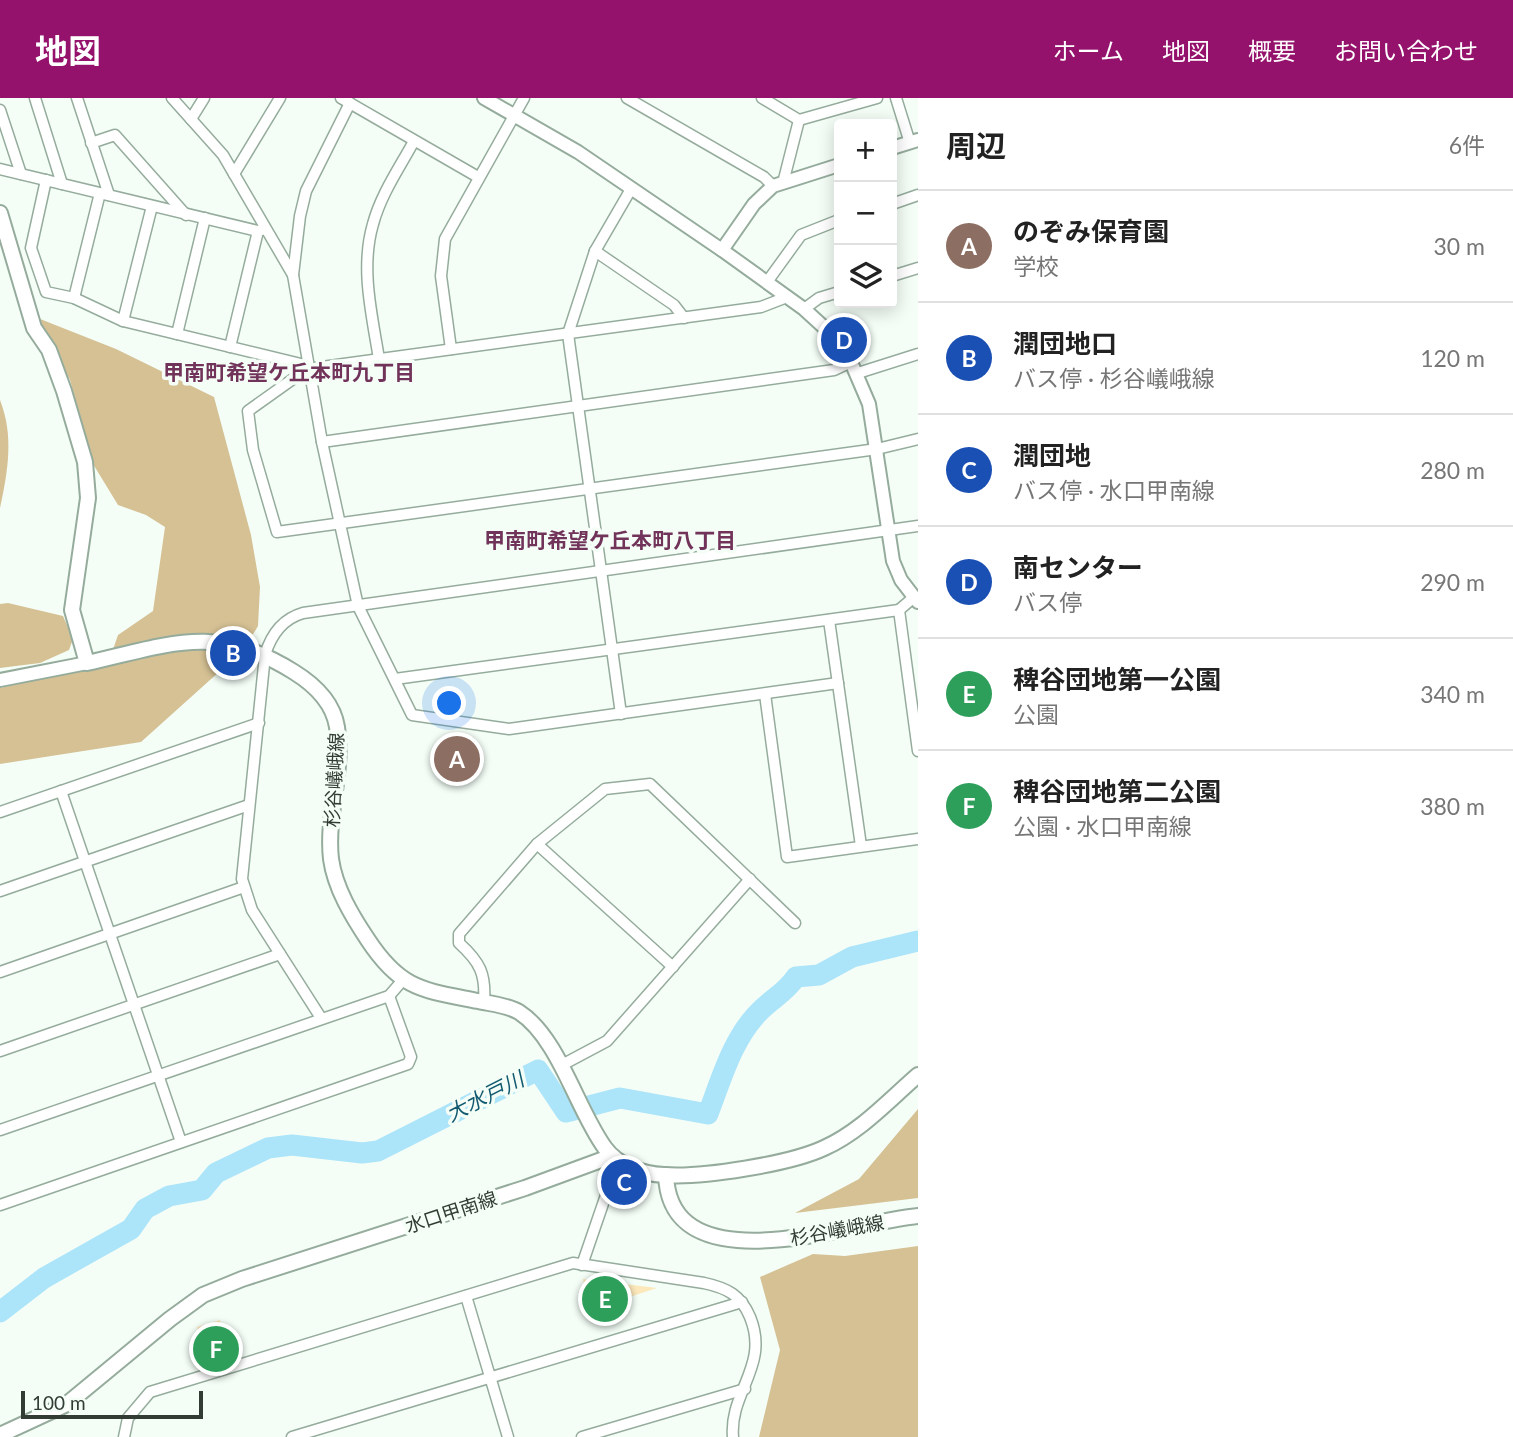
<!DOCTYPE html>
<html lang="ja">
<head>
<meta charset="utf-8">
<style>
  :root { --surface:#fff; --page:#f2f2f2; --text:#222; --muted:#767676; --line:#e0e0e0; --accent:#94126c }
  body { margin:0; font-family:Lato,"Noto Sans JP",sans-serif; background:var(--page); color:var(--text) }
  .controls { position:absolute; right:21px; top:21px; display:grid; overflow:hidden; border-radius:7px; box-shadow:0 4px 18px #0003 }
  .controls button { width:63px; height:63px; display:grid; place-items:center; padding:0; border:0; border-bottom:2px solid var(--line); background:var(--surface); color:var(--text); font:35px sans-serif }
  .scale { position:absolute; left:21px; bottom:18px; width:182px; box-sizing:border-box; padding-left:7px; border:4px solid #323c35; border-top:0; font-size:19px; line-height:24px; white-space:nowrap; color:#323c35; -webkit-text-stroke:5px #f4fef7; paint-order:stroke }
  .you { position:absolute; left:450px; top:606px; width:24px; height:24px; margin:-18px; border:5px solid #fff; border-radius:50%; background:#1a73e8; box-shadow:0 0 0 10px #1a73e833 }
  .badge { display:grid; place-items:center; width:46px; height:46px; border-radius:50%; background:var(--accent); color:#fff; font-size:23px; font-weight:700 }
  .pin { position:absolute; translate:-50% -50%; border:4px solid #fff; box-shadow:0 2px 7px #0006 }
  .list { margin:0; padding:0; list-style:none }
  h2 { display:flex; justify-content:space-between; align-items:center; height:91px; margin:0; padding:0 28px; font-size:30px }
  h2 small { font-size:23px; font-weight:400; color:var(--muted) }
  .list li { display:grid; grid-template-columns:46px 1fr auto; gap:21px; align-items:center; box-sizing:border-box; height:112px; padding:0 28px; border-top:2px solid var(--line) }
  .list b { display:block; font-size:26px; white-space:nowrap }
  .list p { margin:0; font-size:23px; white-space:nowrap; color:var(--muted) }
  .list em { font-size:23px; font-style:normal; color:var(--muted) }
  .icon { flex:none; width:38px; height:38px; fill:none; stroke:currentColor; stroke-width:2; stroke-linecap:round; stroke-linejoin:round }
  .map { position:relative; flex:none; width:918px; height:1339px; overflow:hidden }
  header { display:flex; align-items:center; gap:42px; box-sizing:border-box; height:98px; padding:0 35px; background:var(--accent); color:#fff }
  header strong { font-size:33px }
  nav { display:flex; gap:38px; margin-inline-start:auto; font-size:24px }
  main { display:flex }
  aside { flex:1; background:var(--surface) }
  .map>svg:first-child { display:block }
  .green { fill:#fce8bb }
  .forest { fill:#d5c194 }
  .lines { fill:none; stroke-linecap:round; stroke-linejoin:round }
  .river { stroke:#ace4f9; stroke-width:21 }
  .minor-casing { stroke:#95ac9c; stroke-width:13 }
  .tertiary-casing { stroke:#95ac9c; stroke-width:16 }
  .secondary-casing { stroke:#95ac9c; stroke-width:18 }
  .minor { stroke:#fff; stroke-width:10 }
  .tertiary { stroke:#fff; stroke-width:12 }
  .secondary { stroke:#fff; stroke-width:14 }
  .labels { text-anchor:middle; stroke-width:7; stroke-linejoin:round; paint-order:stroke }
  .street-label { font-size:19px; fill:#323c35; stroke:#f4fef7 }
  .neighbourhood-label { font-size:21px; font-weight:bold; fill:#713359; stroke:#f4fef7 }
  .water-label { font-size:21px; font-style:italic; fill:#145b71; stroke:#f4fef7 }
</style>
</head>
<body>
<header>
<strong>地図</strong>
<nav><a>ホーム</a><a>地図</a><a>概要</a><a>お問い合わせ</a></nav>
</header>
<main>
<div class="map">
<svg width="918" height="1339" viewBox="0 0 918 1339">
  <rect width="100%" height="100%" fill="#f4fef7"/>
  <g class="green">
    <polygon points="583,1181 657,1190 590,1212"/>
    <polygon points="220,1222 234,1273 210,1280 197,1229"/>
  </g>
  <g class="forest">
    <polygon points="35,219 116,251 214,299 251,437 260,489 258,528 249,543 220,573 141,644 0,666 0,590 108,566 118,537 153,513 165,429 146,417 118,407 93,366 70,282"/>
    <path d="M0 302C14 338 8 372 0 410Z"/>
    <polygon points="8,505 63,518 73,541 69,552 40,565 0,570 0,506"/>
    <polygon points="918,1011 918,1100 795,1115 859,1081"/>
    <polygon points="918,1148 918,1339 759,1339 780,1252 760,1179 813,1156 845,1158"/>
  </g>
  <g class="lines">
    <path class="river" d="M0 1214 44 1180 131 1131 145 1111 169 1098 202 1092 216 1075 268 1050 292 1047 362 1055 378 1053 538 972 566 1014 620 1000 708 1016C721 982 733 939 760 913 773 900 786 894 796 879L819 877 852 859 918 843"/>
    <defs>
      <g id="minor">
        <polyline points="35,0 62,86"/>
        <polyline points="77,0 109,97"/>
        <polyline points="172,0 223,57 293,177"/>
        <polyline points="341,0 478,79"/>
        <polyline points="627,0 764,79 773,88"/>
        <polyline points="762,0 799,22 877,0"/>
        <polyline points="896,0 910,45"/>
        <polyline points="350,5 306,93 300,118 293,177 322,344 358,508 412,617 509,631 838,585"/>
        <polyline points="0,12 21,76"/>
        <polyline points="191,21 204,0"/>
        <polyline points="91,45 115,37 186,117"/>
        <polyline points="0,71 258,133 265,131"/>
        <polyline points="234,76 280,0"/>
        <polyline points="46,82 31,150 46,194 74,200 123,223 301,266 307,271"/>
        <polyline points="783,85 799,22"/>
        <polyline points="892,106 918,97"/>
        <polyline points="595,153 674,207 684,220"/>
        <polyline points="892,178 918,170"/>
        <polyline points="767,184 801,137 839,122"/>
        <polyline points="787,199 761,209 307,271 248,313 253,352 277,434 877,351 918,341"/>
        <polyline points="74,200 100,95"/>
        <polyline points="804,211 819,200 839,194"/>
        <polyline points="123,223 152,108"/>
        <polyline points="177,236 205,120"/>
        <polyline points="230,249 258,133"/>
        <polyline points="451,251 441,178 445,141 524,0"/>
        <path d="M379 261C372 217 360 170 373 126 381 96 400 69 414 43"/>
        <polyline points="858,275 918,256"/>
        <polyline points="322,344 834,272 851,264"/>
        <polyline points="913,500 899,512 918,653"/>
        <polyline points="829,522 861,748"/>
        <polyline points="395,581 899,512"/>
        <polyline points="765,596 787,759 918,741"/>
        <polyline points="621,616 568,236 595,153 631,91"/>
        <polyline points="61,693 181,1044"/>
        <polyline points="0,714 259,625"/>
        <polyline points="537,746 673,869"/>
        <polyline points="0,793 249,707"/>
        <polyline points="0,874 244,789"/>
        <path d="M484 904C486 876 480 864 459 845V836L537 746 605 691 650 686 795 825"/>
        <path d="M321 920 252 812 242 781 265 557C271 537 282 521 303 515L918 428"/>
        <polyline points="0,953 280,856"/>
        <polyline points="560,968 607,943 750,781"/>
        <polyline points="0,1032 389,898 402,883"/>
        <polyline points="0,1107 408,966 411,959 389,898"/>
        <polyline points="582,1167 618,1062"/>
        <polyline points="466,1198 508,1339"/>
        <path d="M124 1339 128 1320 150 1294 573 1165 704 1185C727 1190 741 1197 750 1219 770 1268 729 1294 733 1339"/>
        <polyline points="292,1339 742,1204"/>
        <polyline points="582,1339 745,1291"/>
      </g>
      <g id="tertiary">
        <polyline points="484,0 578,54 722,152 804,211 827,232 851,264 869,306 893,463 901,482 918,504"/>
        <polyline points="892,50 918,42"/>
        <polyline points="722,152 754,106 773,88 839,67"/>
        <polyline points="0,582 87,565"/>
      </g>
      <g id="secondary">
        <path d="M0 115 34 230 49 252 64 293 85 364 88 400 72 512 87 565C171 546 216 525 294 574 315 587 333 604 337 629 344 673 326 717 331 761 335 790 352 818 368 842 401 892 423 892 478 903 492 906 507 907 519 914 559 940 577 1012 605 1050 618 1068 643 1076 664 1077 701 1080 790 1066 824 1050 860 1034 888 1003 918 977"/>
        <path d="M666 1077C670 1191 856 1123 918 1118"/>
        <polyline points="0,1337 67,1306 170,1221 203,1197 242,1181 525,1090 612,1058"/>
      </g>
    </defs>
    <use href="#minor" class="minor-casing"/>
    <use href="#tertiary" class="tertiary-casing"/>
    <use href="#secondary" class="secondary-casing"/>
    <use href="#minor" class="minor"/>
    <use href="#tertiary" class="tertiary"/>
    <use href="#secondary" class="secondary"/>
  </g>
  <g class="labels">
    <g class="street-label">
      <text transform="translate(334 682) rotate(-87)" y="7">杉谷嶬峨線</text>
      <text transform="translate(451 1114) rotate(-18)" y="7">水口甲南線</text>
      <text transform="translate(837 1132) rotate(-10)" y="7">杉谷嶬峨線</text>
    </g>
    <g class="neighbourhood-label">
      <text x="289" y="282">甲南町希望ケ丘本町九丁目</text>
      <text x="610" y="450">甲南町希望ケ丘本町八丁目</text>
    </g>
    <g class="water-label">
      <text transform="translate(485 999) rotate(-27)" y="7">大水戸川</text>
    </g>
  </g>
</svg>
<div class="controls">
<button>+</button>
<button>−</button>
<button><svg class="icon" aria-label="layers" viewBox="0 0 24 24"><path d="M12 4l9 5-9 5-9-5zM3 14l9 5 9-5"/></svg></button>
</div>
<div class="scale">100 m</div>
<div class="you"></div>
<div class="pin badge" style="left:457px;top:661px;background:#8d6e63">A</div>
<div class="pin badge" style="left:233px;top:555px;background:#1a4fb4">B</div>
<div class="pin badge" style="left:624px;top:1084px;background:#1a4fb4">C</div>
<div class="pin badge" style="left:844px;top:242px;background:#1a4fb4">D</div>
<div class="pin badge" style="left:605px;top:1201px;background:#2e9e5b">E</div>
<div class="pin badge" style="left:216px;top:1251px;background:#2e9e5b">F</div>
</div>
<aside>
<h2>周辺<small>6件</small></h2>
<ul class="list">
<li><span class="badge" style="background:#8d6e63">A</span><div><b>のぞみ保育園</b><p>学校</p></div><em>30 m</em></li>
<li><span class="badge" style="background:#1a4fb4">B</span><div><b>潤団地口</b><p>バス停 · 杉谷嶬峨線</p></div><em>120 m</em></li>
<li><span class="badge" style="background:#1a4fb4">C</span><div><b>潤団地</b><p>バス停 · 水口甲南線</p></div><em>280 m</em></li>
<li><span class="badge" style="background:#1a4fb4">D</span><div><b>南センター</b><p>バス停</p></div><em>290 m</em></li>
<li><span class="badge" style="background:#2e9e5b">E</span><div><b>稗谷団地第一公園</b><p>公園</p></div><em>340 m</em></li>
<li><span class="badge" style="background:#2e9e5b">F</span><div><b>稗谷団地第二公園</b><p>公園 · 水口甲南線</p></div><em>380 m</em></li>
</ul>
</aside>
</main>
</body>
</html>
